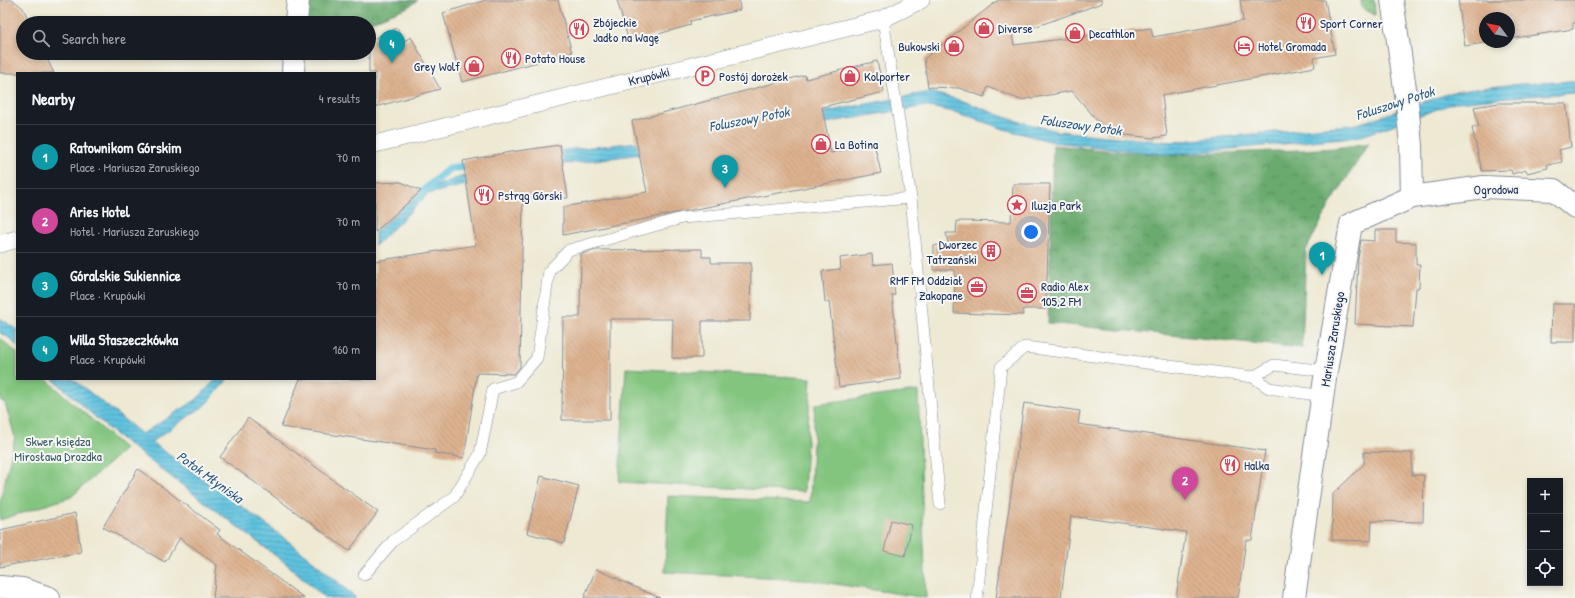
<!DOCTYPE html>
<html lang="en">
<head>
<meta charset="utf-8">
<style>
  :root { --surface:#171b24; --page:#242831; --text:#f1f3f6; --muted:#9ea1a6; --line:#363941; --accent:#7c3aed }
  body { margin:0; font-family:"Patrick Hand",sans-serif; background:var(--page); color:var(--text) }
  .controls { position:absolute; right:12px; bottom:12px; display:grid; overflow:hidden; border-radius:0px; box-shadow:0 2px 6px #0003 }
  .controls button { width:36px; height:36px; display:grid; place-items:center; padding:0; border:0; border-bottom:1px solid var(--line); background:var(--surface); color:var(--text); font:20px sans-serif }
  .compass { position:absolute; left:1479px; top:12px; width:36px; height:36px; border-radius:50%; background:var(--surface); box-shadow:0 2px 6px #0003; rotate:302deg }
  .you { position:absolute; left:1031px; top:232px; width:14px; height:14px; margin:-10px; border:3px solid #fff; border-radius:50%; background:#1a73e8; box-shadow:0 0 0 6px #1a73e833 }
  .badge { display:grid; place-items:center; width:26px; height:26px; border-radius:50%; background:var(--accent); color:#fff; font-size:13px; font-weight:700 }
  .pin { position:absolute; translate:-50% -33px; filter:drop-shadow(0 1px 2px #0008) }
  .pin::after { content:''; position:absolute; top:21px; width:14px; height:12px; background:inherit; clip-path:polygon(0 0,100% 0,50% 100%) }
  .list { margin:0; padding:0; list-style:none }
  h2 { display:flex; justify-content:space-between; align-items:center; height:52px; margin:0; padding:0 16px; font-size:17px }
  h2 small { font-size:13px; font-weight:400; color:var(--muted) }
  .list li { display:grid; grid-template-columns:26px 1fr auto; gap:12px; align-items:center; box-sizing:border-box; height:64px; padding:0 16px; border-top:1px solid var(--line) }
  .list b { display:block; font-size:15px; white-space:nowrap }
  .list p { margin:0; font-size:13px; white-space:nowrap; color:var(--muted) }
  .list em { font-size:13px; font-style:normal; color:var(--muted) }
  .icon { flex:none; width:22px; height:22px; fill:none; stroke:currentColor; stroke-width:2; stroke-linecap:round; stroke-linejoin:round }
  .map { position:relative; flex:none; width:1575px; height:598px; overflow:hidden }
  .search { position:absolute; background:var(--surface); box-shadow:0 2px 6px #0003; left:16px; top:16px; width:360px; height:44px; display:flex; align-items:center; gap:10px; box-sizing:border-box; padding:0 14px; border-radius:22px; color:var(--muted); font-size:15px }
  .panel { position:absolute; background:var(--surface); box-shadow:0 2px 6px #0003; left:16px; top:72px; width:360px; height:308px; border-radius:0px }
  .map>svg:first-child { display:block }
  .grass { fill:url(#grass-dots); stroke:#4f7a6e }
  .forest { fill:url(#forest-crowns); stroke:#426c66 }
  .green { fill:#83c57f; stroke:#4f7a6e }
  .water { fill:url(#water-rules); stroke:#3e799e }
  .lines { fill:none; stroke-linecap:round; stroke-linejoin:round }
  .stream { stroke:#61c3df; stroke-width:8 }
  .building { fill:url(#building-back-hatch) }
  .service-casing { stroke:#848c98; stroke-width:12 }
  .pedestrian-casing { stroke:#848c98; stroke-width:18 }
  .minor-casing { stroke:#848c98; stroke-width:24 }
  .service { stroke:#fff; stroke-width:11 }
  .pedestrian { stroke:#fff; stroke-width:17 }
  .minor { stroke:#fff; stroke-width:22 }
  .labels { text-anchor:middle; stroke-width:4; stroke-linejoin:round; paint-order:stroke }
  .poi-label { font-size:13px; fill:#1b2f5e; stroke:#f6f6f2; text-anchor:start }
  .street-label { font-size:13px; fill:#1b2f5e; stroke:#f6f6f2 }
  .park-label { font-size:13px; fill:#3a5c68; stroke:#f6f6f2 }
  .water-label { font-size:14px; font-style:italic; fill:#305b85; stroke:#f6f6f2 }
</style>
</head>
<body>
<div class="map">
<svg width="1575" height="598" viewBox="0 0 1575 598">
  <defs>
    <pattern id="grass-dots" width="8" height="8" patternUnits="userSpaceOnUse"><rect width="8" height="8" fill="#83c57f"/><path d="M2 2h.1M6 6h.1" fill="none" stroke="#6aa06b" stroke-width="1.8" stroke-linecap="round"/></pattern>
    <pattern id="forest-crowns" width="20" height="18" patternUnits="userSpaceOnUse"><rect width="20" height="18" fill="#6aaa6e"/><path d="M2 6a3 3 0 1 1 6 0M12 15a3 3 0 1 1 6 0" fill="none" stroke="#568b5e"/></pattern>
    <pattern id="water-rules" width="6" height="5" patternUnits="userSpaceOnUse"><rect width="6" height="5" fill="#61c3df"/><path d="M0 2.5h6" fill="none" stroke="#4f9fb8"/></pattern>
    <pattern id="building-back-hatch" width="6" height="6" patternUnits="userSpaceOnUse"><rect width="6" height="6" fill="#ddb28f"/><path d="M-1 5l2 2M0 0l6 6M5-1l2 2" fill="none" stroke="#bd997e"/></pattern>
  </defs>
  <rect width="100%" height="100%" fill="#f6f6f2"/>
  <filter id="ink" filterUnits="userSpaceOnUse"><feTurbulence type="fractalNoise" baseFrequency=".025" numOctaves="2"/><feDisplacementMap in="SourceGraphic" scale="8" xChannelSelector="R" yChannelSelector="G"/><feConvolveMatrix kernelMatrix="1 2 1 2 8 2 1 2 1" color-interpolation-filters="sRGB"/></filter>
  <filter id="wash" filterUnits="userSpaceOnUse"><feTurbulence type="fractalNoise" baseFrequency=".012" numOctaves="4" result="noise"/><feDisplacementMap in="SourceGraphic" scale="16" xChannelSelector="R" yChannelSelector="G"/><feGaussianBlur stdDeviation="0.9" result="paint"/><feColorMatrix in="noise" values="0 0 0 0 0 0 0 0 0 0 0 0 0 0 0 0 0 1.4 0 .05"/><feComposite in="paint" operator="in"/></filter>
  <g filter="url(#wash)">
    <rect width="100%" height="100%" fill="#eee9d3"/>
    <polygon class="grass" points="1361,0 1374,0 1375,15 1362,8"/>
    <g class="forest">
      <polygon points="307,0 418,0 408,7 367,23 306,23"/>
      <polygon points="1369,143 1330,205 1306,250 1302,348 1048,323 1053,145 1113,151 1170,155 1302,150 1335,148"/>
    </g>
    <g class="green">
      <polygon points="0,338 17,353 17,379 46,379 125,449 71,497 0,520 0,503 15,437 5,403 0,400"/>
      <polygon points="626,368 811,378 804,492 619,482"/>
      <polygon points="918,391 926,598 803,579 665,572 668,496 810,502 815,404"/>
    </g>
    <g class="water">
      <polygon points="1575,81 1575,93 1508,97 1457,102 1362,136 1170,155 1053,142 1004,129 958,113 925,106 656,152 541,167 428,194 375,246 375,232 421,191 527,154 705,135 930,92 963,101 1010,119 1056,131 1171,142 1358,124 1453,92 1506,85"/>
      <polygon points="0,318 17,330 17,346 8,337 0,333"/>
      <path d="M53 379H73L142 434 196 400 216 379H228L204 406 151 442C221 492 293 540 356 598H325L288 565 112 432Z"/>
    </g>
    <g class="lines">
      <polyline class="stream" points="419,195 450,168 464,167"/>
    </g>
    <g id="blocks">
      <g class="building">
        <polygon points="0,0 13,0 23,8 30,23 23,23 23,53 44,53 54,73 0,73"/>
        <polygon points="486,0 558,0 572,53 462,82 443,13"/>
        <polygon points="617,0 739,0 740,10 690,21 691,25 629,42"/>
        <polygon points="998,0 1102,0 1102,3 1012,35 1014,45 1151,28 1153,37 1243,21 1240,0 1325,0 1335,54 1314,58 1315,67 1162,95 1167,136 1153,138 1108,133 1072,91 1021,100 988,87 984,97 959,88 928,87 924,59"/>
        <polygon points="1458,0 1575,0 1575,23 1573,23 1573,29 1509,39 1509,18 1485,18 1485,42 1490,42 1465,46"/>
        <polygon points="397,28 404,41 411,37 440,89 375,107 375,73 369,73 369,41"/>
        <polygon points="877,61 884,92 822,107 831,153 874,143 881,173 563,235 563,207 647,192 632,121 805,75 806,79"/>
        <polygon points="1499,103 1566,103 1571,147 1559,150 1562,162 1547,165 1548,168 1527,173 1526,170 1512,174 1511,170 1482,171 1472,128 1479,127 1474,107"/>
        <polygon points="560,145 568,198 523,197 520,367 514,374 477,373 464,458 434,453 435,450 281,427 300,379 375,379 375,261 476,245 463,161 510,152"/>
        <polygon points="401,182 421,191 375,232 375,183"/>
        <polygon points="1013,184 1050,184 1046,309 1023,309 1023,315 954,313 955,270 934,270 934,246 948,243 946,233 956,233 957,221 1011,222"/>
        <polygon points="1375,230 1396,230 1396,242 1416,243 1416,265 1420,265 1419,288 1416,288 1413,327 1355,324 1358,259 1361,240 1375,241"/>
        <polygon points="702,249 702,257 711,257 711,263 751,263 750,321 702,321 702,358 672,358 673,319 610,319 610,420 562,420 563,317 580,317 581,254 596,250"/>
        <polygon points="872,254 873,265 892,263 895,295 892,295 901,379 839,387 829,301 825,302 822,271 841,269 840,258"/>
        <polygon points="1552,304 1575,304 1575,342 1551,342"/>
        <polygon points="1024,403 1080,411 1078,424 1265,451 1252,540 1246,540 1238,598 1176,598 1186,532 1071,516 1061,598 996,598"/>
        <polygon points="248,418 378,512 349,551 220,457"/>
        <polygon points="1364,452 1412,453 1412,475 1424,475 1423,522 1372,521 1371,541 1332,540 1333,494 1364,464"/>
        <polygon points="138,469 220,530 217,534 304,598 213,598 217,565 180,538 165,562 103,527"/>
        <polygon points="541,476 579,486 564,543 527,533"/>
        <polygon points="75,513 81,552 0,567 0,530"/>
        <polygon points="891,520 912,525 905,556 884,551"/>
        <polygon points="596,569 619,579 619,580 660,598 584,598"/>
      </g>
    </g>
  </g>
  <g filter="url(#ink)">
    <use href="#blocks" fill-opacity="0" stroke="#848c98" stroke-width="1"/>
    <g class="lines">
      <defs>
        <g id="service">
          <polyline points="883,19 911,198 940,504"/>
          <polyline points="1253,377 1274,365 1326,371"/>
          <polyline points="364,575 393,541 454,497 480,454 493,389 516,382 537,358 549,271 569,250 682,218 911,198"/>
          <polyline points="977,598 1001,367 1025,347 1253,377 1269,388 1323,396"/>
        </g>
        <g id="pedestrian">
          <polyline points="375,144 883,19 921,0"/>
          <polyline points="0,244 17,239"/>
        </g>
        <g id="minor">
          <polyline points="1392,0 1407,102 1411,146 1412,197"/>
          <polyline points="296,23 298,0"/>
          <polyline points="293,73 294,53"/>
          <polyline points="0,587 22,589 49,598"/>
          <polyline points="1294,598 1326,371 1351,224 1412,197 1484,187 1554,190 1575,207"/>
        </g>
      </defs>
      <use href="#service" class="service-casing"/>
      <use href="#pedestrian" class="pedestrian-casing"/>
      <use href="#minor" class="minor-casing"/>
      <use href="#service" class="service"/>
      <use href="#pedestrian" class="pedestrian"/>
      <use href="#minor" class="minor"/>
    </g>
  </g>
  <defs>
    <symbol id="restaurant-ring" viewBox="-11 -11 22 22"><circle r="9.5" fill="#f6f6f2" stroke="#d1495b" stroke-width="1.5"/><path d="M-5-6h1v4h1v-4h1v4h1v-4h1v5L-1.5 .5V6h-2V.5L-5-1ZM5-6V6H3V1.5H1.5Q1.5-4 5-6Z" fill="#d1495b"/></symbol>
    <symbol id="shop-ring" viewBox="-11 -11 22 22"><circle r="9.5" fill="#f6f6f2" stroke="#d1495b" stroke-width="1.5"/><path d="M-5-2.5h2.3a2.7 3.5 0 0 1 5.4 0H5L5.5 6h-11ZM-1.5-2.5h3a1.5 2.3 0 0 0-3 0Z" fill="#d1495b"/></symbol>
    <symbol id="hotel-ring" viewBox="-11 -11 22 22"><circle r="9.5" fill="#f6f6f2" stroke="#d1495b" stroke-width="1.5"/><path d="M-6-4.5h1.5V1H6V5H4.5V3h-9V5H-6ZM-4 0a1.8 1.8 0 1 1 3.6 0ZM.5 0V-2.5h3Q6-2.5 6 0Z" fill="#d1495b"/></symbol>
    <symbol id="parking-ring" viewBox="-11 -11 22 22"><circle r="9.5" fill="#f6f6f2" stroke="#d1495b" stroke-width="1.5"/><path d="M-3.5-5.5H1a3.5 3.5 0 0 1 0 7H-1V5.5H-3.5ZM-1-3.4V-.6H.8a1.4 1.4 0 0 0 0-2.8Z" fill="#d1495b"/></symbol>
    <symbol id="sight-ring" viewBox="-11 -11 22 22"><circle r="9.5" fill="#f6f6f2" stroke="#d1495b" stroke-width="1.5"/><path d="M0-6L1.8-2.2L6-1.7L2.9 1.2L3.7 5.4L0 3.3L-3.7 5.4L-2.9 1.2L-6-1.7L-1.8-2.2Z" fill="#d1495b"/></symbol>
    <symbol id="building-ring" viewBox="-11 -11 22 22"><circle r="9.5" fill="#f6f6f2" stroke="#d1495b" stroke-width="1.5"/><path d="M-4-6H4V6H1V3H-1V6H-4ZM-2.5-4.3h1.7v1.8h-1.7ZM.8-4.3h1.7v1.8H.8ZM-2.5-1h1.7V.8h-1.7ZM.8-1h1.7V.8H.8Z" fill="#d1495b"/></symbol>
    <symbol id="office-ring" viewBox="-11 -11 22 22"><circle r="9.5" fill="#f6f6f2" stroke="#d1495b" stroke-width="1.5"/><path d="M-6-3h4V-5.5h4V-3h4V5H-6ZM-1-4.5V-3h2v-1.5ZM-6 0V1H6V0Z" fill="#d1495b"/></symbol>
  </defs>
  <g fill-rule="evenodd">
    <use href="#restaurant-ring" x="1295" y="12" width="22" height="22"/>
    <use href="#shop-ring" x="973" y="17" width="22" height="22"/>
    <use href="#restaurant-ring" x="568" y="18" width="22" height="22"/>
    <use href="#shop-ring" x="1064" y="22" width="22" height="22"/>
    <use href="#shop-ring" x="943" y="35" width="22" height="22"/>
    <use href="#hotel-ring" x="1233" y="35" width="22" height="22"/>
    <use href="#restaurant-ring" x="500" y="47" width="22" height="22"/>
    <use href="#shop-ring" x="463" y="55" width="22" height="22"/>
    <use href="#parking-ring" x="694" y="65" width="22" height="22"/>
    <use href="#shop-ring" x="839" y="65" width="22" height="22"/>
    <use href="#shop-ring" x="810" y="133" width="22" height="22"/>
    <use href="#restaurant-ring" x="473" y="184" width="22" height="22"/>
    <use href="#sight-ring" x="1006" y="194" width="22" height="22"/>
    <use href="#building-ring" x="980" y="240" width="22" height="22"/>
    <use href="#office-ring" x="966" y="276" width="22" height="22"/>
    <use href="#office-ring" x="1016" y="282" width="22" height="22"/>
    <use href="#restaurant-ring" x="1219" y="454" width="22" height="22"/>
  </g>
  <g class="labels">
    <g class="poi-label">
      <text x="593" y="27">Zbójeckie<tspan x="593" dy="15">Jadło na Wagę</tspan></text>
      <text x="1320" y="28">Sport Corner</text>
      <text x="998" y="33">Diverse</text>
      <text x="1089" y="38">Decathlon</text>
      <text x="940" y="51" text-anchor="end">Bukowski</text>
      <text x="1258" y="51">Hotel Gromada</text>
      <text x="525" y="63">Potato House</text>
      <text x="460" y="71" text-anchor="end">Grey Wolf</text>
      <text x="719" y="81">Postój dorożek</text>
      <text x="864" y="81">Kolporter</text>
      <text x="835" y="149">La Botina</text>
      <text x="498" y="200">Pstrąg Górski</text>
      <text x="1031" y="210">Iluzja Park</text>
      <text x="977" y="249" text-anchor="end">Dworzec<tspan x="977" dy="15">Tatrzański</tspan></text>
      <text x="963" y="285" text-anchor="end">RMF FM Oddział<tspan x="963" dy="15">Zakopane</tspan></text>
      <text x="1041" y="291">Radio Alex<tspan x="1041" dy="15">105,2 FM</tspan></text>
      <text x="1244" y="470">Halka</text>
    </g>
    <g class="street-label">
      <text transform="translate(649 76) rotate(-14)" y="5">Krupówki</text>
      <text transform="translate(1496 189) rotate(-1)" y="5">Ogrodowa</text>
      <text transform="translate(1332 339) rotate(-81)" y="5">Mariusza Zaruskiego</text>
    </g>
    <g class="park-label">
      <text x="58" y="446">Skwer księdza<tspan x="58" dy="15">Mirosława Drozdka</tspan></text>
    </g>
    <g class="water-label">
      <text transform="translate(1395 103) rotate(-18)" y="5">Foluszowy Potok</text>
      <text transform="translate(749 119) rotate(-11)" y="5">Foluszowy Potok</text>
      <text transform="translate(1081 125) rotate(8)" y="5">Foluszowy Potok</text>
      <text transform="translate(210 477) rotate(36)" y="5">Potok Młyniska</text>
    </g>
  </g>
</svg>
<div class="controls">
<button>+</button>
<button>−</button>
<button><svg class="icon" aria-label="locate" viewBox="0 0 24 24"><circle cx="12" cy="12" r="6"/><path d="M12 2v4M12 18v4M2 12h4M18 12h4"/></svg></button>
</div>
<svg class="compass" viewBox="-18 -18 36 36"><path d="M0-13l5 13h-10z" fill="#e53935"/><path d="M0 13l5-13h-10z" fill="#9ea1a6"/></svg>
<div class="you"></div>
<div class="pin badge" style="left:1322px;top:275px;background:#0f9aa8">1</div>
<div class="pin badge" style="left:1185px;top:500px;background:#d1479c">2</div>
<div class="pin badge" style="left:725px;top:188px;background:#0f9aa8">3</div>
<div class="pin badge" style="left:392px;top:63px;background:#0f9aa8">4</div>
<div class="search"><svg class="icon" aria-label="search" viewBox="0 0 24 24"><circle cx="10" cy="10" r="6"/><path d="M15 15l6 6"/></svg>Search here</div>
<section class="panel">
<h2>Nearby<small>4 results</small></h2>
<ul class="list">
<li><span class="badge" style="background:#0f9aa8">1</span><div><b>Ratownikom Górskim</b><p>Place · Mariusza Zaruskiego</p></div><em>70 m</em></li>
<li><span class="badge" style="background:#d1479c">2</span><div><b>Aries Hotel</b><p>Hotel · Mariusza Zaruskiego</p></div><em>70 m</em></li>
<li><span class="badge" style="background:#0f9aa8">3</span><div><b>Góralskie Sukiennice</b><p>Place · Krupówki</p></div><em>70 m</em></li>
<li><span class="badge" style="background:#0f9aa8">4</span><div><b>Willa Staszeczkówka</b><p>Place · Krupówki</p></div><em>160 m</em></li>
</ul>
</section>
</div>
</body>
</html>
